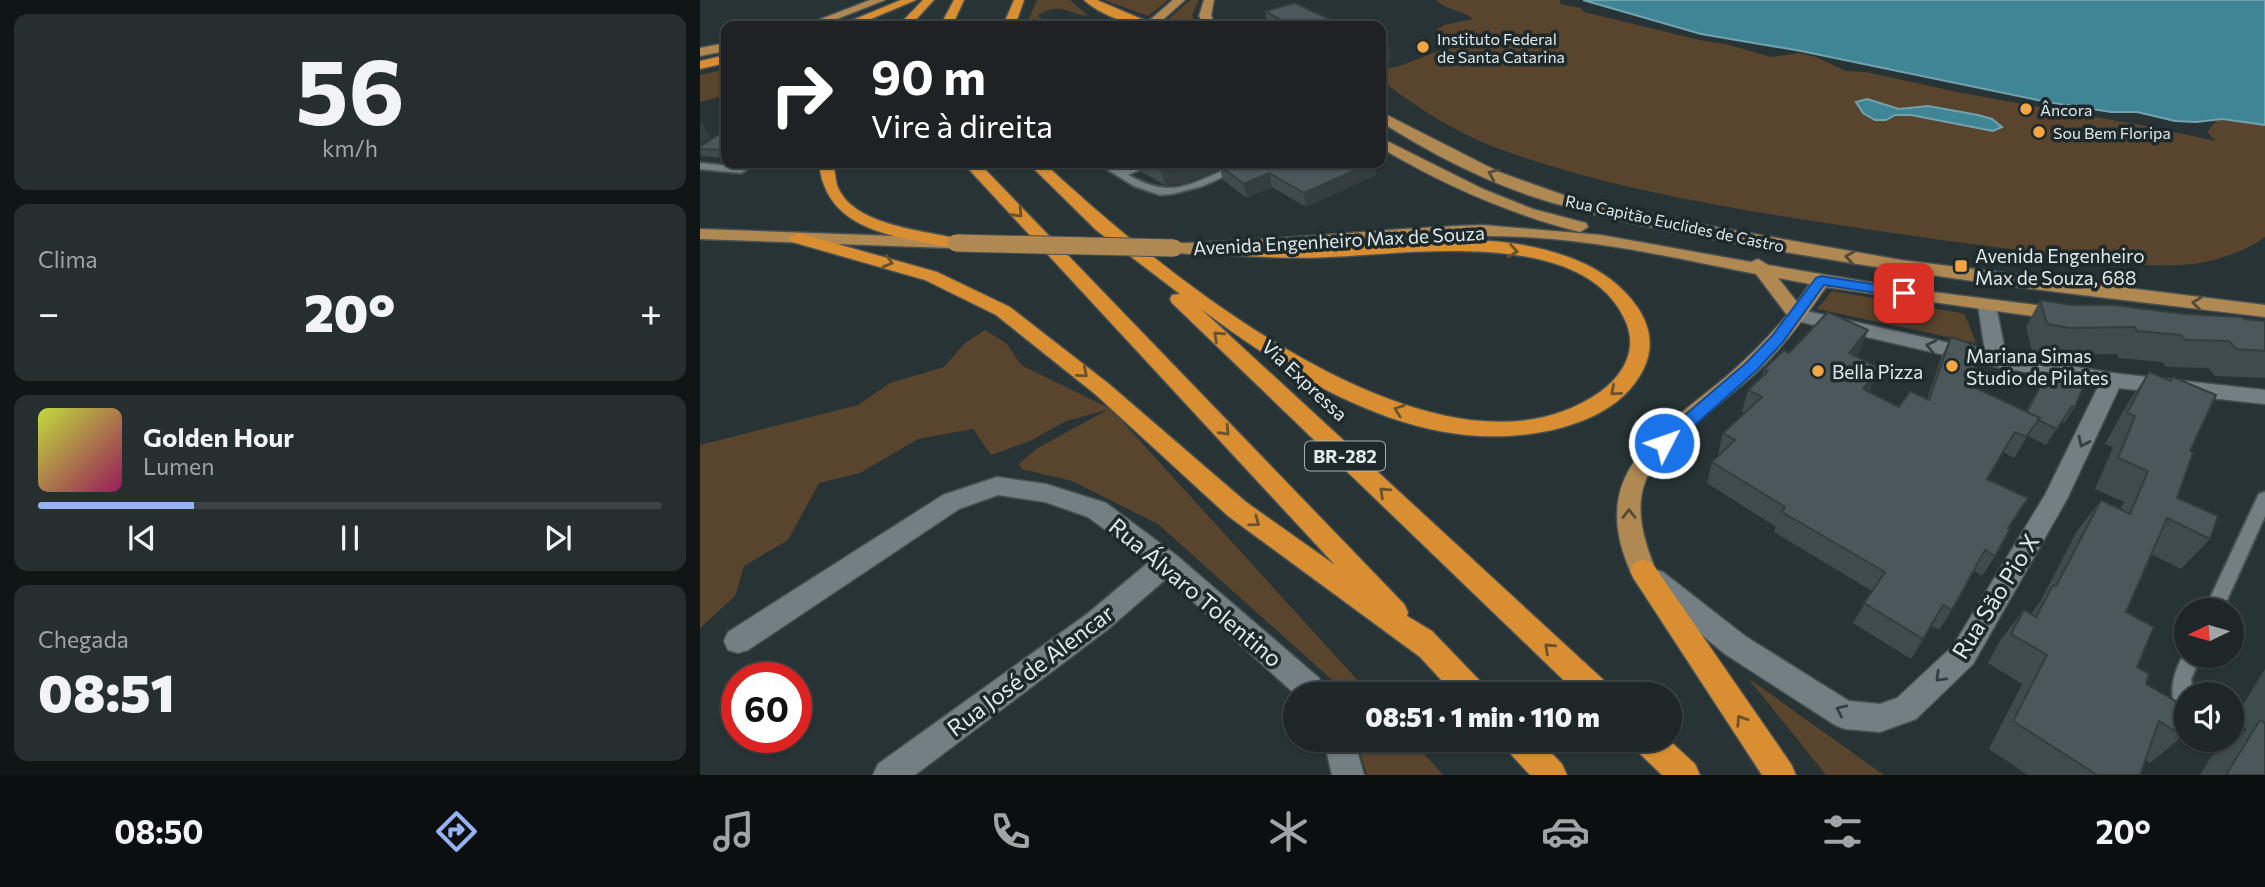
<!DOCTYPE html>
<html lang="pt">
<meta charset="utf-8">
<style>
:root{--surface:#1e2628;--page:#262e30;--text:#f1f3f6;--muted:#a1a5a8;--line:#3c4345;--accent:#95b2f1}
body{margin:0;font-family:Commissioner,sans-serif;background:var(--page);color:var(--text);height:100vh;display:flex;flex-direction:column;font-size:26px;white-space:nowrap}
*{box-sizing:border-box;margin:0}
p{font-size:23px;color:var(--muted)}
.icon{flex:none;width:38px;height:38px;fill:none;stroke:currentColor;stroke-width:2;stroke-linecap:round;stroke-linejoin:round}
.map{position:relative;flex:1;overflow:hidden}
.details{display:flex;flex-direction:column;gap:14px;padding:14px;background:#101516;width:700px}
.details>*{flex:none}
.guide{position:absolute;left:21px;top:21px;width:665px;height:147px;border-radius:14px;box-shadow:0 2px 5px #0004,0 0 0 2px var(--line);background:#202124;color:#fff;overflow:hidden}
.needle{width:46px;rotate:265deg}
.buttons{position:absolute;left:1474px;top:598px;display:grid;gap:14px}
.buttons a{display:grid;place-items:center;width:70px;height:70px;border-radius:50%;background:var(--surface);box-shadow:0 2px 5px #0004,0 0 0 2px var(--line);font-size:35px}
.speed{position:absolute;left:21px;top:662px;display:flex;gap:14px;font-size:35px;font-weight:700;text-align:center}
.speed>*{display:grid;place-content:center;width:91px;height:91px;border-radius:50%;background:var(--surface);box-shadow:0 2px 5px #0004,0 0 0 2px var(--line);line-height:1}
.speed .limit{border:10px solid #d22;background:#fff;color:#111}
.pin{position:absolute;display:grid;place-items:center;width:60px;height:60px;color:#fff;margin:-30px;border-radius:14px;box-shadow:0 4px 10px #0006}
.me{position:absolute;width:77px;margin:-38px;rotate:49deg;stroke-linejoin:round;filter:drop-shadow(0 0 5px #0008)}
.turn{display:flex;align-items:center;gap:24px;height:147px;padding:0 35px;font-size:32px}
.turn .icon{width:91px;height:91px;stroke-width:2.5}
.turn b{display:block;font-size:49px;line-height:60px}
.big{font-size:52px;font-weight:800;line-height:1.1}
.details .card{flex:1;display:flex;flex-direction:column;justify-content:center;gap:10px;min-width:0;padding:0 24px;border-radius:14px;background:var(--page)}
.details .dial{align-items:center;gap:0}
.dial b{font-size:91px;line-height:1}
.song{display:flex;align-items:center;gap:21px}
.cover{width:84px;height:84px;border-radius:10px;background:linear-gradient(135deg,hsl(70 70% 55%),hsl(330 70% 35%))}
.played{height:7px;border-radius:4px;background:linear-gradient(90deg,var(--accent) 25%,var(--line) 25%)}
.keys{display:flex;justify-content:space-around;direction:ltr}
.heat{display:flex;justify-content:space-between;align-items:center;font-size:38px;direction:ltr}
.trip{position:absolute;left:583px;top:682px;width:399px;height:70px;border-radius:35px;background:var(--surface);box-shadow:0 2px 5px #0004,0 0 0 2px var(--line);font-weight:800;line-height:70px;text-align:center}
.tabs{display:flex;height:112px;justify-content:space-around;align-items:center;background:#0c0f10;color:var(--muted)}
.tabs .icon{width:49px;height:49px}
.tabs .on{color:var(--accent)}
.tabs b{font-size:32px;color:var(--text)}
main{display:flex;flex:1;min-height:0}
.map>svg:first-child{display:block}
</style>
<main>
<section class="details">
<div class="card dial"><b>56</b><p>km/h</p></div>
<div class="card"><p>Clima</p>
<div class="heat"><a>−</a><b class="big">20°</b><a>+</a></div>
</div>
<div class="card">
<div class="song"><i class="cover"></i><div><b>Golden Hour</b><p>Lumen</p></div></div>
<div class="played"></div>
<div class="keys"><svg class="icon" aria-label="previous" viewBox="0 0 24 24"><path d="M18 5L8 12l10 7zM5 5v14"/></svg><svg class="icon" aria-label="pause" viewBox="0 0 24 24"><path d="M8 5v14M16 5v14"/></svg><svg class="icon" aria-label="next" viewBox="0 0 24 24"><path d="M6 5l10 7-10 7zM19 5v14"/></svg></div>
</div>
<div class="card"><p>Chegada</p><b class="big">08:51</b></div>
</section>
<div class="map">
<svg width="1565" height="775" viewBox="0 0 1565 775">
<rect width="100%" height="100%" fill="#283336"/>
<path fill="#59442e" d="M337,0H370L388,16C366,14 360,1 337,16L357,26H326Z
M404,0H468L448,16Z
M490,0H499L492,15L496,26L464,23Z
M736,0H860V4L881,8L884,12L1004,41L1026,44L1071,57L1099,53L1116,57L1146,71L1166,72L1262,93L1446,126L1516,141L1507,132L1517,120L1565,125V237C1544,253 1508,264 1481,265C1422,268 1360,255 1302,248C1230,239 1159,228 1087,217C989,201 888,182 794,147C753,131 716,107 681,80V69L697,67L759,43L736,30L744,25L773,19C761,9 747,11 736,0Z
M26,69V95L0,102V75Z
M1132,291L1261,313L1265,315L1276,343L1117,309Z
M285,330L306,343L321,365L411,409L671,695H643L641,688L458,524L372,481L322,469L319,464L336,449L407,410L366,421L330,441L291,455L273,429L218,439L160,473L119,483L88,540L44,566L35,596L0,628V445L158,405L190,383L244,367L265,343Z
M1048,678L1184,775H1126Z
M656,740H712L743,775H667Z"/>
<path fill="#408595" stroke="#71a3af" stroke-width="2" d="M883,0H1565V125L1522,119L1496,122L1475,121L1437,112H1411L1347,102L1101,51L1001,34Z
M1167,99L1199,109L1228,106L1278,115L1292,119L1302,127L1293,131L1211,115H1195L1186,120H1175L1163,113L1156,102Z"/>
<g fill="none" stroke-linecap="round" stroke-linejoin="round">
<defs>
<path id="lane" d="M0,163L41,167L46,170L41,173L0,169Z
M397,163H409L421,170L441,163H454L428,175C468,197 483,188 522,171C533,166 541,162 553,163L503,186L472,194L460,195L434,186Z
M1565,492V516L1522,611H1504L1557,498L1559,494Z
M1486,650V656H1501L1491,679L1493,695H1486V720L1479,718C1467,690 1473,674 1486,650Z
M1531,738L1565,761V775H1550L1509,747L1506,740H1531Z"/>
<path id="street" d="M1287,300L1296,306L1306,355L1412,373L1565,390V404L1419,388L1367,499L1273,664L1216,719L1180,732L1145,729L1135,725L1025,654L945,588L941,580L945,572L954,569L963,572L1045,636L1149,701L1180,704L1197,698L1253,646L1345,495L1399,385L1297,367L1097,321L1087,315L1097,309L1285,351L1278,306Z
M297,477L346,484L406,503L476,555L619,678L627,695H596L467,578L407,630L215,775H173L178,764L387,614L449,562L388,517L345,502L298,495L259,509L48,650L38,653L28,650L24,641L28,632L243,495Z
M624,740H654L664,775H632Z"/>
<path id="primary" d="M170,0H185L119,26H103Z
M473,0H485L456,26H443Z
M504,0H514L511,16L517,26H505L499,16Z
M26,43V51L0,56V48Z
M681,112L799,172L869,197L925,211L1201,260L1565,305V317C1409,298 1252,281 1097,254C1007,238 915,224 828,195C776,177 727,151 681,122Z
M681,138L783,189L833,209L886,223L888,227L880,232C809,214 744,185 681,148Z
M783,225L901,235L1051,262L1058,259L1068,265L1209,289L1360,308L1370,314L1360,320L1126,287C1106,316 1085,345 1059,370C1029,399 959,444 945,482C934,512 945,543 956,571L952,579L943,582L934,579C883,475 957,434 1027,376C1049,357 1069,337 1087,315L1056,274C980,259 903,241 825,237C746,233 669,242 591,249C570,250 477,261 465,248L474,243C577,242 680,228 783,225ZM1078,278L1110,284L1097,302Z
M0,229L250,238L259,243L250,248L0,239Z"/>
<path id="highway" d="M201,0H216L154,26H138Z
M223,0H234L210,26H198Z
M254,0H264L252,26H240Z
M314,0H324L315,26H303Z
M384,0H397L458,26C434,27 401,16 384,0Z
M26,55V63L0,69V61Z
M119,163H133C135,170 135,178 137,185C152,226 223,230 259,239L262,243L253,248C197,236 126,233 119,163Z
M263,163H279L704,604L708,612L707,616L732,631L784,685L788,695H755L720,657L528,516L395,394L296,315L225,280L92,242L89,238L98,233L237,272L310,307L409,384L546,502L635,565Z
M328,163H344C457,268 739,505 900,392C925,374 939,347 924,318C881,227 709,254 629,257C594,259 560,257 525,255L519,254L516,250L519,246C537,242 559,246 577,247C607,248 637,247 667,244C736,239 810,233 876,260C901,270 923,286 938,308C950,326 954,347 944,368C916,428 825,441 766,435C669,425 577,366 501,309L909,685L913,695H879L472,303L470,299L472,295L480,294L396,230Z
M943,560L952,563L1091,764L1096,775H1062L934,579L930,571L934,563Z
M803,740H839L862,764L867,775H830L807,750Z
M932,740H969L995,764L1000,775H962L936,750Z"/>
</defs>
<use href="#lane" stroke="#475153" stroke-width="4"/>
<use href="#street" stroke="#475153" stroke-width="3"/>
<use href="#primary" stroke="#475153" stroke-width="3"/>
<use href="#highway" stroke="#475153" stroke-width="3"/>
<use href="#lane" fill="#737f83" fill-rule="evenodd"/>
<use href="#street" fill="#737f83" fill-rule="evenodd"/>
<use href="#primary" fill="#b08952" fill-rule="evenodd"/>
<use href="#highway" fill="#d98f31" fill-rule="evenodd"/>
<defs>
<path id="primary-bridge" d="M256,243L474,248"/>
</defs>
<use href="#primary-bridge" stroke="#475153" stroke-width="19" stroke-linecap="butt"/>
<use href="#primary-bridge" stroke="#b08952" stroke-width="17"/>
</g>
<path fill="#404b4d" d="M565,11L644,26H571L567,24Z
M26,132V158L2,156L0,153V147Z
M439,163H675L676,175L606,207L572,187L547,198L523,180L520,169L485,183L465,185L442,172Z
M1340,300L1371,305L1565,321V378L1515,376L1508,368L1466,367L1462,362L1419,358L1417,354L1354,355L1332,351L1326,327Z
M1251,337L1269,385L1326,411L1347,373L1375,407L1364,423L1361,422L1346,445L1328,436L1314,458L1303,452L1287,479L1308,528L1295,556L1282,576L1274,571L1252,610L1239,630L1231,626L1211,659L1153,623L1172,591L1074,532L1076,527L1007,483L1012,462L1020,455L1018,454L1023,433L1045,413L1042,411L1048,390L1062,377L1064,369L1160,351L1156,356L1171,389L1169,392L1199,407L1227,399L1241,358Z
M1449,372L1471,381L1473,377L1490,451L1477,498L1510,539L1481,569L1451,554L1426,612L1437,667L1446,684L1483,736L1450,763L1445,760L1440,775H1328L1289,749L1322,684L1288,663L1301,639L1324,610L1331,614L1340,602L1377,531L1401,500L1420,510L1424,502L1395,489L1413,447L1405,444L1428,403Z
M1565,669V775H1500L1511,757L1547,730L1534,720Z"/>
<path fill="#343d3f" d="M690,48L691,61L681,65V51Z
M2,123L11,138L0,144V124Z
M498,163H535L520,166V169L485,183L465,185L461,171Z
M672,163H675L676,175L606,207L604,193Z
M569,173L572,187L547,198L544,184Z
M1168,330L1160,351L1141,374L1149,353Z
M1180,368L1171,389L1154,409L1163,389Z
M1340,418L1314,458L1326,437Z"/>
<path fill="#4b575a" stroke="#343d3f" stroke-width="2" d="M595,3L644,26H592L565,11Z
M681,44L690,48L681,51Z
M24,131L26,132V148L23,150L0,149V147Z
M446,163H498L481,169L461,171Z
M527,163H672L604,193L569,173L544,184L520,166Z
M1340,300L1371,305H1414L1484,314L1542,317L1544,319L1565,321V351L1536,349L1529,341L1485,340L1481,335L1437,331L1435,327L1370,328L1347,324Z
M1128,312L1168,330L1149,353L1180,368L1163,389L1199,407L1210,391L1229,400L1251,337L1281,347L1269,385L1340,418L1326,437L1315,432L1287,479L1328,498L1308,528L1310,529L1295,556L1285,550L1252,610L1243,605L1223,639L1164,603L1185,572L1082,512L1085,507L1012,462L1035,440L1023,433L1062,397L1048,390L1068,371L1064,369L1084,350L1089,353Z
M1449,372L1471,381L1473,377L1516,395L1490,451L1493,453L1477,498L1518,516L1510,539L1467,518L1426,612L1454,627L1437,667L1449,674L1446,684L1486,707V729L1483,736L1459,721L1440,775H1397L1313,721L1347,655L1311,634L1324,610L1336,617L1353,585L1356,586L1401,500L1430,514L1448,471L1418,458L1435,416L1427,413Z
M1347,373L1383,387L1375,407L1372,406L1357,429L1338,420L1340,418L1327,412Z
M1560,720L1565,723V775H1526Z"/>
<defs><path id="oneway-chevron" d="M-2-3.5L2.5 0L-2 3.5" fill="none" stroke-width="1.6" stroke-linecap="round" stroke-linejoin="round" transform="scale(1.75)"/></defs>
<g stroke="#514b39">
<use href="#oneway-chevron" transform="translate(793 174) rotate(-157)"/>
<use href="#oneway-chevron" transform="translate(1150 257) rotate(-171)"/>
<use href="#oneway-chevron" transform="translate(1497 303) rotate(-173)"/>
<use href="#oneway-chevron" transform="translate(929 514) rotate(-90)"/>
</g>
<g stroke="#69522e">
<use href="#oneway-chevron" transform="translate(318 213) rotate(47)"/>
<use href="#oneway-chevron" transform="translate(813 251) rotate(9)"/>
<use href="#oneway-chevron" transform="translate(188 262) rotate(16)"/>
<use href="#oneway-chevron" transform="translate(518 336) rotate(-137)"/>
<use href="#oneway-chevron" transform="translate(383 373) rotate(40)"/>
<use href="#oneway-chevron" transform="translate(915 391) rotate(139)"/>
<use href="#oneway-chevron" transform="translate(699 410) rotate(-160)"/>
<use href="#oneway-chevron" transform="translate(525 431) rotate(47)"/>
<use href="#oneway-chevron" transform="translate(684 492) rotate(-137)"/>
<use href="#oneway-chevron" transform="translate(555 522) rotate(36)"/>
<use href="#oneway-chevron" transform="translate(849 648) rotate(-137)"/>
<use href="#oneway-chevron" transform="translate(1041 720) rotate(-123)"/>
</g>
<g stroke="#333e42">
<use href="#oneway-chevron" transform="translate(1231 346) rotate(-168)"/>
<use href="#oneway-chevron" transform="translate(1383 442) rotate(116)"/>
<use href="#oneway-chevron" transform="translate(1240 677) rotate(136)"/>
<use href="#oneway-chevron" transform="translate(1141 710) rotate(-155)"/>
</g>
<path fill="#1a73e8" stroke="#114b97" stroke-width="2" d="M1121,276L1204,289L1211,293L1204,297L1124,285L1083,342L1057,370L970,447H958L955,443L958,438L1046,363L1072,336L1116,278Z"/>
<g fill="#f3a443" stroke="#1e292c" stroke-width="2.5">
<circle cx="723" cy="47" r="7"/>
<circle cx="1326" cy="109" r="7"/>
<circle cx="1339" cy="132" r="7"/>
<rect x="1254" y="259" width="14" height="14" rx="3.5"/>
<circle cx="1252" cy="366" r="7"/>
<circle cx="1118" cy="371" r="7"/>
</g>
<g text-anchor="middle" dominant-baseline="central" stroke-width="7" stroke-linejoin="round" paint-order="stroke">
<g font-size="16" fill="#e2e9eb" stroke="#1e292c" text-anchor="start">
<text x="737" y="38">Instituto Federal<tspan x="737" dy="18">de Santa Catarina</tspan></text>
<text x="1340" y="109">Âncora</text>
<text x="1353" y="132">Sou Bem Floripa</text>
</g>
<g font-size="16" fill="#e2e9eb" stroke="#1e292c">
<text transform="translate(975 223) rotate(12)">Rua Capitão Euclides de Castro</text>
</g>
<rect fill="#1e292c" stroke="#a7afb2" stroke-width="2" x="605" y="441.5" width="80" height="29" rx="5"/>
<g font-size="18" font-weight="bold" fill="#e2e9eb">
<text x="645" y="456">BR-282</text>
</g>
<g font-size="19" fill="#e2e9eb" stroke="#1e292c">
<text transform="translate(639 240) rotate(-3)">Avenida Engenheiro Max de Souza</text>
<text transform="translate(605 380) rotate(43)">Via Expressa</text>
</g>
<g font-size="19" fill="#e2e9eb" stroke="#1e292c" text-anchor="start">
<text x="1275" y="255">Avenida Engenheiro<tspan x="1275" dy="22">Max de Souza, 688</tspan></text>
<text x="1266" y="355">Mariana Simas<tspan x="1266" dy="22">Studio de Pilates</tspan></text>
<text x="1132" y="371">Bella Pizza</text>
</g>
<g font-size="23" fill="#e2e9eb" stroke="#1e292c">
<text transform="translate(496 592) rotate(40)">Rua Álvaro Tolentino</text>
<text transform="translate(1295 596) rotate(-58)">Rua São Pio X</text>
<text transform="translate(330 670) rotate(-37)">Rua José de Alencar</text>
</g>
</g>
</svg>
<div class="buttons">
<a><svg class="needle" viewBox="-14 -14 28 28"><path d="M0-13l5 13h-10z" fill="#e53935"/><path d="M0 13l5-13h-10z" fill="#a1a5a8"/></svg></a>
<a><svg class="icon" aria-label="sound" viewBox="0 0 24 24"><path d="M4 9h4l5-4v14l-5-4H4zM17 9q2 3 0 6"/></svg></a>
</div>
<div class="speed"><div class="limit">60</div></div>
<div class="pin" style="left:1204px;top:293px;background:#d93025"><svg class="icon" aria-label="arrive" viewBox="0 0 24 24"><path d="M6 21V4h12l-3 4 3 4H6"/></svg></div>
<svg class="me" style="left:964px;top:443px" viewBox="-20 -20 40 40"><circle r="17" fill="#1a73e8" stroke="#fff" stroke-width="3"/><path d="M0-11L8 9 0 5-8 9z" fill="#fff"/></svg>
<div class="trip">08:51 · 1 min · 110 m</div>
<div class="guide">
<div class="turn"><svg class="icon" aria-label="right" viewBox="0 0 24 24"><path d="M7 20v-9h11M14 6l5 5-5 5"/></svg><div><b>90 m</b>Vire à direita</div></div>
</div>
</div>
</main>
<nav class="tabs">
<b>08:50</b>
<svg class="icon on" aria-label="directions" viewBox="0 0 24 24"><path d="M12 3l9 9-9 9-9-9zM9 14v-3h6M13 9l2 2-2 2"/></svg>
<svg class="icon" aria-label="music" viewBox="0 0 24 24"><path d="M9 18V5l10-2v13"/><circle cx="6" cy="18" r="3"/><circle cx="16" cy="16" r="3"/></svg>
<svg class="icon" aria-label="phone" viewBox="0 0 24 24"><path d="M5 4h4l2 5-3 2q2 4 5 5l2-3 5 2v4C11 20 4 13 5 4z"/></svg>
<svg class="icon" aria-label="climate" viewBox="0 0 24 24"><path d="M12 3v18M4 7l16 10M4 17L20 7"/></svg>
<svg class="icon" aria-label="car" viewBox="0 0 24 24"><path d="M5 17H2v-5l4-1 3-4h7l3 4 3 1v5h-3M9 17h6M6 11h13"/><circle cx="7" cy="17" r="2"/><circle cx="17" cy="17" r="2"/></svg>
<svg class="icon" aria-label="filters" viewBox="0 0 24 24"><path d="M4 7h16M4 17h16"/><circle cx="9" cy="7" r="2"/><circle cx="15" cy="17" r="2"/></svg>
<b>20°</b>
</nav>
